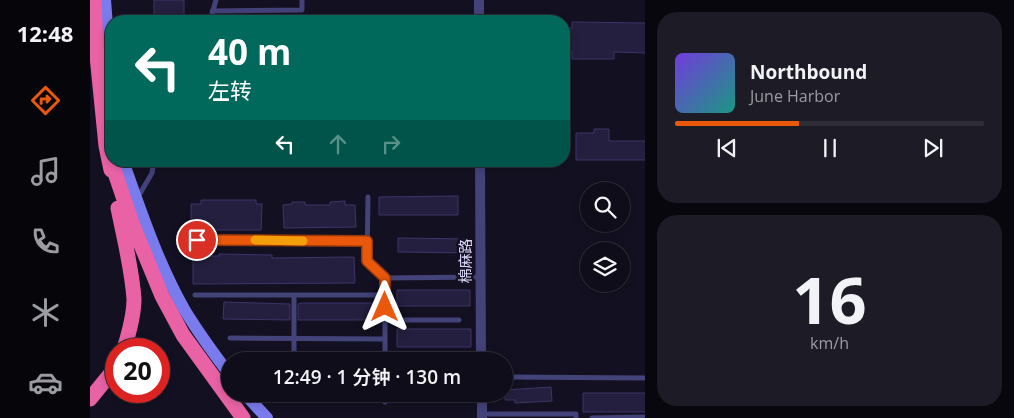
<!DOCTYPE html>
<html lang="zh">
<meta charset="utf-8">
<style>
:root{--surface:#0e0d19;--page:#1c1b26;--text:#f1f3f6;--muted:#9b9ca2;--line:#2e2d38;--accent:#ea580c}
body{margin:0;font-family:"Open Sans","Noto Sans SC",sans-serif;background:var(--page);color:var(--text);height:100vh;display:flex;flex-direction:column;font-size:19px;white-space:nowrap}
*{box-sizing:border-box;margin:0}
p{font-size:16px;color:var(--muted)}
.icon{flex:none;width:28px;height:28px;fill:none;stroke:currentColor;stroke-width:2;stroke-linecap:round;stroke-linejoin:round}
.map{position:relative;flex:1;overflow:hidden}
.side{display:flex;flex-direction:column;gap:12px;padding:12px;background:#08070e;width:369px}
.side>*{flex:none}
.guide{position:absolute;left:15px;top:15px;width:465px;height:152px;border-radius:20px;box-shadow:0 2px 8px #0003,0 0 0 1px var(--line);background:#00695c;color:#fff;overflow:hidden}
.controls{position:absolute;left:490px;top:182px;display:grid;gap:10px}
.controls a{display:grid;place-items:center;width:50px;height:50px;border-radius:50%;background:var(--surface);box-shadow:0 2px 8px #0003,0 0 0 1px var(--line);font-size:25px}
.speed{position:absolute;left:15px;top:338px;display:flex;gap:10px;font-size:25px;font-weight:700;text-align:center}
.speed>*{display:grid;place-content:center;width:65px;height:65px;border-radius:50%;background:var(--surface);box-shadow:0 2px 8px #0003,0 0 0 1px var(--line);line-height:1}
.speed .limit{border:8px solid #d22;background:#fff;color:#111}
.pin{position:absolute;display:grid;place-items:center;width:42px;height:42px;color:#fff;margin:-21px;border:2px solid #fff;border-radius:50%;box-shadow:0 1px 5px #0007}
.me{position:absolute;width:55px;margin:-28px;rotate:0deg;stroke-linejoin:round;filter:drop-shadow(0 0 4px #0008)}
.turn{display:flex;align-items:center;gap:18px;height:105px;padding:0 20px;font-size:22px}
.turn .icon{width:65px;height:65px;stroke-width:2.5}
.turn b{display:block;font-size:35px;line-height:42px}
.lanes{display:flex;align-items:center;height:48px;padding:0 20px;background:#0003;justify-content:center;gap:25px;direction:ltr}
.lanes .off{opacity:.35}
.side .tile{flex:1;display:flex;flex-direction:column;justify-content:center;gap:8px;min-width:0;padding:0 18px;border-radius:20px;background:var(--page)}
.side .dial{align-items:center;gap:0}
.dial b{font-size:65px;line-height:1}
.song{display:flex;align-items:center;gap:15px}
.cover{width:60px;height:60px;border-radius:8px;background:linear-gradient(135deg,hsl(260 70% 55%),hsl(170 70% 35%))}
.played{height:5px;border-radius:2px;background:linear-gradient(90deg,var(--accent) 40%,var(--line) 40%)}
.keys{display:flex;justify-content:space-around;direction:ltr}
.trip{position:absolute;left:131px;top:352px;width:292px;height:50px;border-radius:25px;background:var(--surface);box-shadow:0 2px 8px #0003,0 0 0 1px var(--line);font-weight:600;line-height:50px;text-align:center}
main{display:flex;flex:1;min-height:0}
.tabs{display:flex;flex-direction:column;width:90px;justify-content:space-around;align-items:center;background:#06050a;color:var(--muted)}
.tabs .icon{width:35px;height:35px}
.tabs .current{color:var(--accent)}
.tabs b{font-size:22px;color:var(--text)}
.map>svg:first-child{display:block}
</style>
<main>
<nav class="tabs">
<b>12:48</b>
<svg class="icon current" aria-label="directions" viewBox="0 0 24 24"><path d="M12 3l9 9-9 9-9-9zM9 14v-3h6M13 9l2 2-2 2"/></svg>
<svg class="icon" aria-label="music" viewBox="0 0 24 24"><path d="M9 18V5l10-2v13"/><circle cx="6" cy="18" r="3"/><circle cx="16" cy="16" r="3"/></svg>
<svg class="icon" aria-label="phone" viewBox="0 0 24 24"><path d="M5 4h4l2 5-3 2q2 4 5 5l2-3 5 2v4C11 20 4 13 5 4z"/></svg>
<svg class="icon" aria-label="climate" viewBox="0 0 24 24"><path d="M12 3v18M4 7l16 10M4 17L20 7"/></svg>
<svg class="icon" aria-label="car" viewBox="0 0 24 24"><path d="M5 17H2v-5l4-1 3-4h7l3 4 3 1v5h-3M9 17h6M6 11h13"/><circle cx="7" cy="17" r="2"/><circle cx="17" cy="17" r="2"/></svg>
</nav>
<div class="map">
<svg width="556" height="418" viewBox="0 0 556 418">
<rect width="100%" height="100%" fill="#131121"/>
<path fill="#251f3f" stroke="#3d3568" d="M64,0H94V21H64Z
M482,22L556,23V53L524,52V59H482V52H474V28H482Z
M504,129H519V141H556V160H486V133H504Z
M368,196V215H289V197Z
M111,200H166V204H172L171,230H101V204H111Z
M255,201V205H265L266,227L194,228L193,205L202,204V202H215V205H240V202Z
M308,238L377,239V253L308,252Z
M129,254L182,255V258L264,257L265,283L103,284V260H108V256H129Z
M307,290H380V306H307Z
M134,302L200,304V320L133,319Z
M212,303H285V320H208V304Z
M307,329H381V347H307Z
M461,387L462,401L425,403V400H415V390Z
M493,393H556V412H493Z"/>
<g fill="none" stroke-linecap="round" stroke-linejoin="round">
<path stroke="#434279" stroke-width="5" d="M122,11L212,10V0
M120,21L126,0
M48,197L62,173L64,161
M278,197L277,261L295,278V361
M107,240L277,241
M295,278L391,277
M105,295H295
M204,295V361
M295,320H369
M140,338L295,339
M295,360H370
M415,377L556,378
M295,394V402
M392,414H486V418
M502,418L556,417"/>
<path stroke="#434279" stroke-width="10" d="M389,0V21
M390,161L391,361
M392,394V418"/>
<path stroke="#7a7bec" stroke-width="12" d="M15,0L21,78
M33,161C51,212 68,263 94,309C108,332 124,354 140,375
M155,394L177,418"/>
<path stroke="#e962a6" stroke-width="15" d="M4,0L6,46L16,146L19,154
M16,146L21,170
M21,161L42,223L72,296L93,335L153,418
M28,208C34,238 42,269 44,299C44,316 39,333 34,349
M0,399L26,367"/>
</g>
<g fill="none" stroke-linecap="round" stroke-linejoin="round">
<defs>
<path id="route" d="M107,240L277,241V261L295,278V307"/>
</defs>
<use href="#route" stroke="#983908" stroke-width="12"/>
<use href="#route" stroke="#ea580c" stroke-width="9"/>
<path stroke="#f59e0b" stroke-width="9" d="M165,240L213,241"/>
</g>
<g text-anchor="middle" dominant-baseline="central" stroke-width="5" stroke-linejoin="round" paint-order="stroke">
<g font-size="15" fill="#d9d6f9" stroke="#131121">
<text transform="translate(375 261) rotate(-90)">棉麻路</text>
</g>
</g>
</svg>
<div class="controls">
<a><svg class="icon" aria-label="search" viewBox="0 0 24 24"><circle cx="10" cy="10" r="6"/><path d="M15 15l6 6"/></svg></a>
<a><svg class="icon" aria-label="layers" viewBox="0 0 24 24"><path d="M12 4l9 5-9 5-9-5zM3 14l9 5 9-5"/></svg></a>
</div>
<div class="speed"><div class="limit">20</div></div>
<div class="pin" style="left:107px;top:240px;background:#d93025"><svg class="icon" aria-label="arrive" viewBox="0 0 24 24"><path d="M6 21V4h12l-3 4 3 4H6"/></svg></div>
<svg class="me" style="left:295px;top:307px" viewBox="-20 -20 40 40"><path d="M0-17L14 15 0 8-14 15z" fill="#ea580c" stroke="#fff" stroke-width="4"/></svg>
<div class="trip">12:49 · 1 分钟 · 130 m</div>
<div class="guide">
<div class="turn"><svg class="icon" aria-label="left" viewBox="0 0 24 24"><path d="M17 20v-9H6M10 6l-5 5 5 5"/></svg><div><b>40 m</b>左转</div></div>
<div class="lanes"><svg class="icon" aria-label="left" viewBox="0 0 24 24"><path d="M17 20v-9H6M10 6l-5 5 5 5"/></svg><svg class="icon off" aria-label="ahead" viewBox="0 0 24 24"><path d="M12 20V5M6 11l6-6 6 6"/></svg><svg class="icon off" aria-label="right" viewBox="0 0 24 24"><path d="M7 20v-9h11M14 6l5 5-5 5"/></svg></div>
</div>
</div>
<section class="side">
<div class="tile">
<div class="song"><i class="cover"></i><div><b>Northbound</b><p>June Harbor</p></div></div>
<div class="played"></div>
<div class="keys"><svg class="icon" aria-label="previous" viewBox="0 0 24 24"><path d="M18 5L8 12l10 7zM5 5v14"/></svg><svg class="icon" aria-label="pause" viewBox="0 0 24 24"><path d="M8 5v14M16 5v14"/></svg><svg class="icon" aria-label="next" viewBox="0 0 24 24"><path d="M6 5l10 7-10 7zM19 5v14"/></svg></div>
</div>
<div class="tile dial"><b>16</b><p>km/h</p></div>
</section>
</main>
